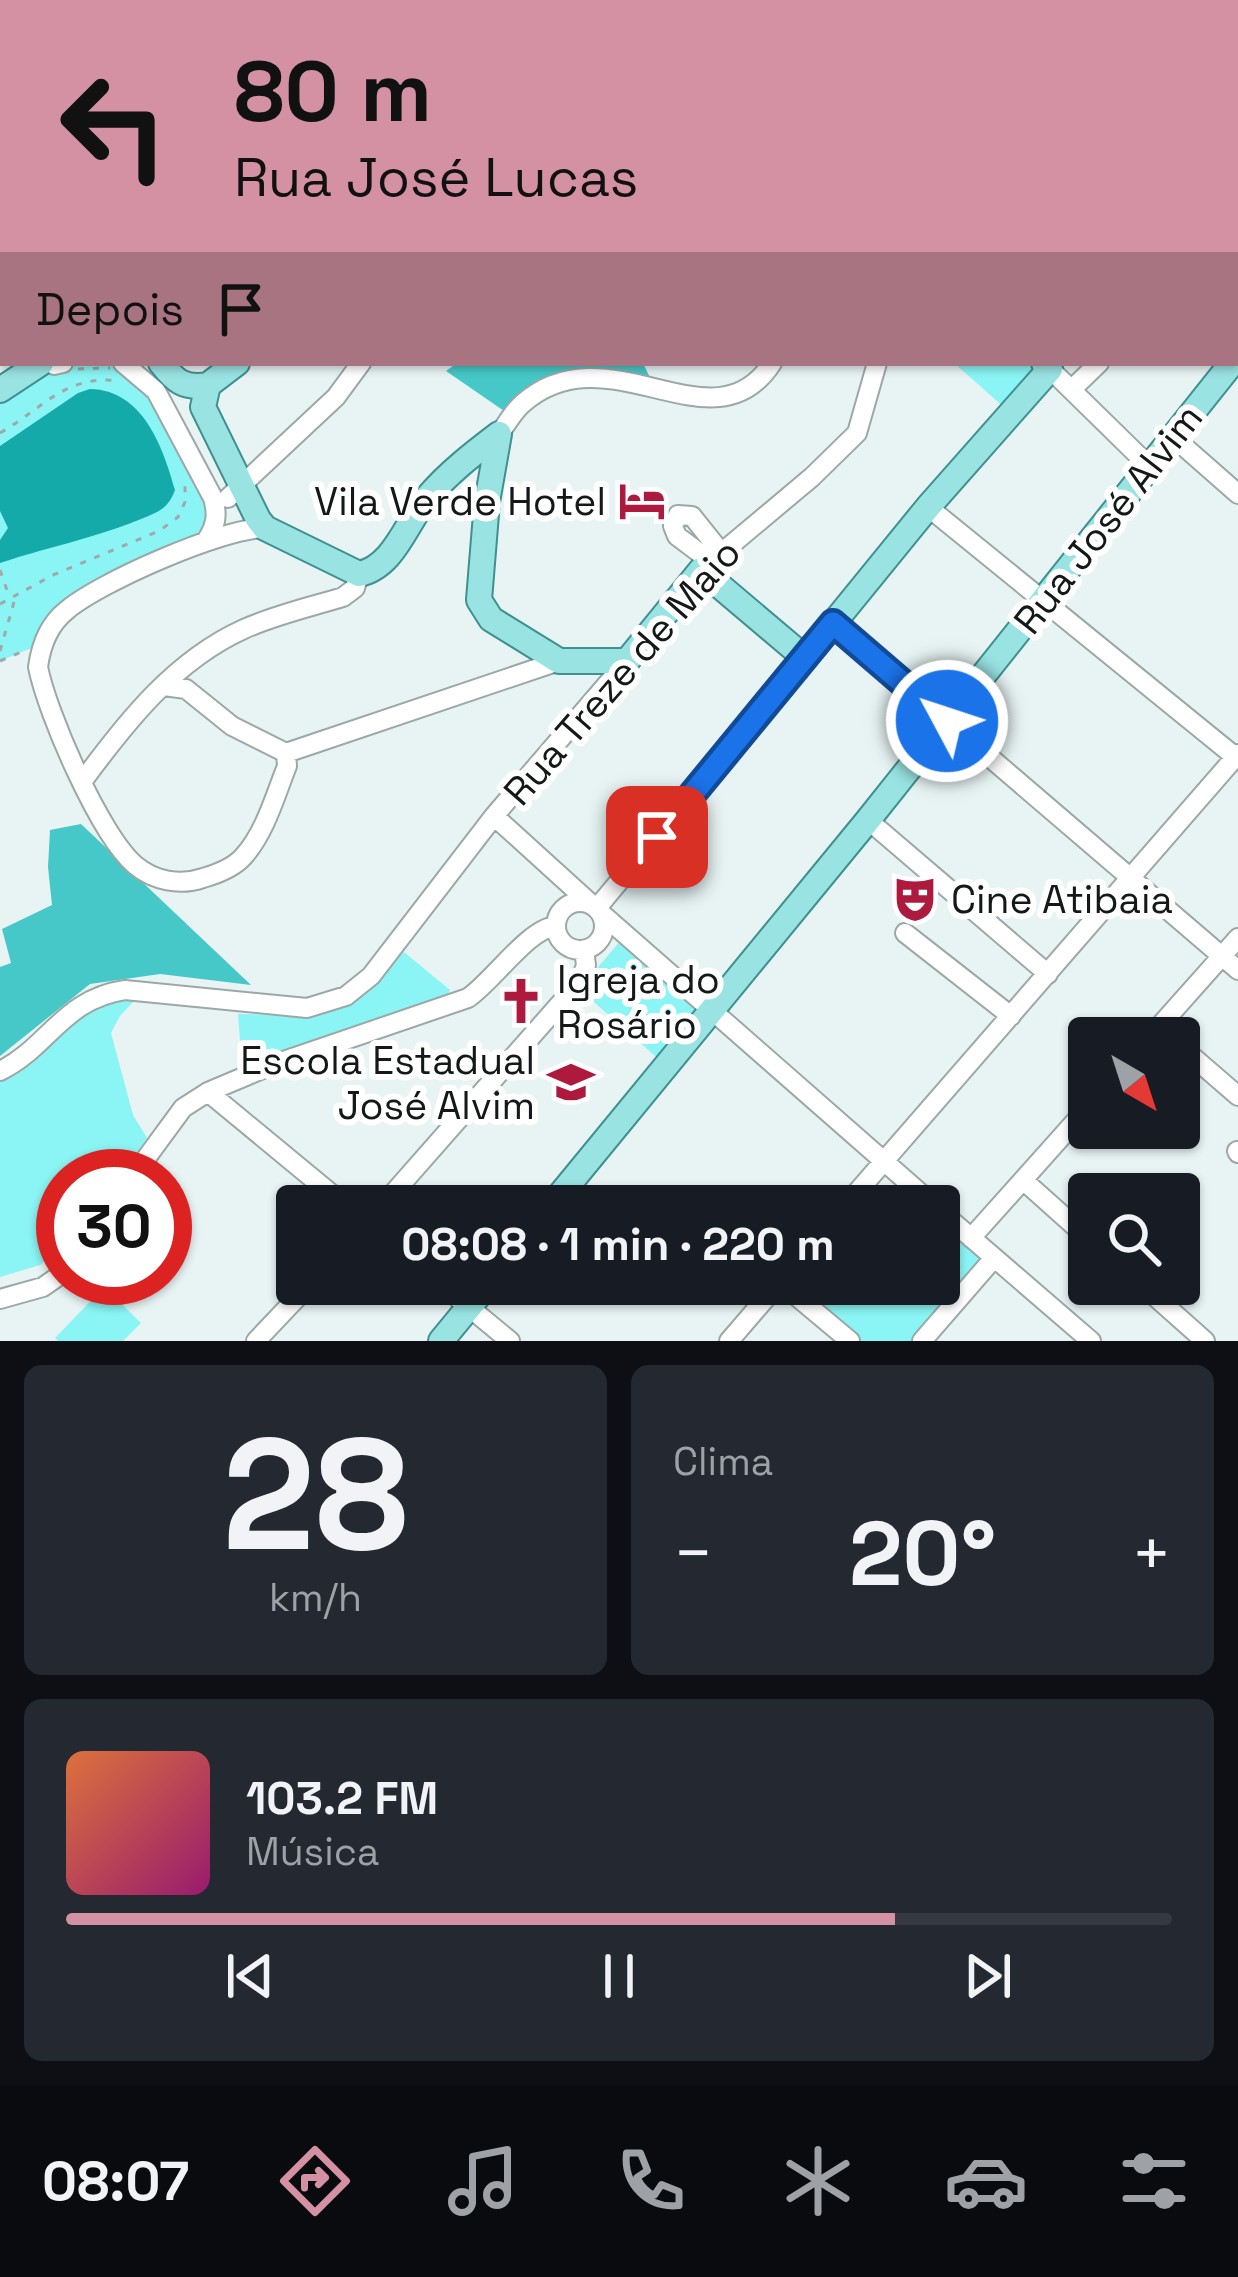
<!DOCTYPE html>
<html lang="pt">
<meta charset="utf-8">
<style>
:root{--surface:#171b24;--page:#242831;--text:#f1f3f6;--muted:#9ea1a6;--line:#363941;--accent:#d391a3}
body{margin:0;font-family:"Space Grotesk",sans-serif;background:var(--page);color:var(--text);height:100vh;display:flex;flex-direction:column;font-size:45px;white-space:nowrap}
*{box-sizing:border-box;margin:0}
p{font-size:39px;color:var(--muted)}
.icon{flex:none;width:66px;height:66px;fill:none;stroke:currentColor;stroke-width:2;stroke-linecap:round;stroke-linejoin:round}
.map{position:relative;height:1341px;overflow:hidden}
.sheet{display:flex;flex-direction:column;gap:24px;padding:24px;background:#0d0f14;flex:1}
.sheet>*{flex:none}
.banner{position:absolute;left:0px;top:0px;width:1239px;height:366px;box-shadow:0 3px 9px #0004;background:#d391a3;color:#111;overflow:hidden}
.needle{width:78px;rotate:141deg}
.fabs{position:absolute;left:1068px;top:1017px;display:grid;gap:24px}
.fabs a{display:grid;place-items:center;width:132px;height:132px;border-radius:12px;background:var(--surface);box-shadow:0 3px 9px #0004;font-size:60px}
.speed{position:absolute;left:36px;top:1149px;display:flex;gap:24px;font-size:60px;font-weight:700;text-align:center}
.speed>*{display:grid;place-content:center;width:156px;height:156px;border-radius:50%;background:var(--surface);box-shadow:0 3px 9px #0004;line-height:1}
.speed .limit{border:18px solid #d22;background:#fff;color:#111}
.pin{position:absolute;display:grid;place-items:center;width:102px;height:102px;color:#fff;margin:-51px;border-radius:24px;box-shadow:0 6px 18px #0006}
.me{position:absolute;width:132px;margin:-66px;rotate:310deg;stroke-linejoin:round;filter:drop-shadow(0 0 9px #0008)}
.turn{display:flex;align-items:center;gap:42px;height:252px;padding:0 36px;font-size:54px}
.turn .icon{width:156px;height:156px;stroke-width:2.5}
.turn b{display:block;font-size:84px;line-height:102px}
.then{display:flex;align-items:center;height:114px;padding:0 36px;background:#0003;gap:24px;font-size:45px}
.big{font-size:90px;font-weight:700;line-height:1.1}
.sheet .tile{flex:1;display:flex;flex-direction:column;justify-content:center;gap:18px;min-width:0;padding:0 42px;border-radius:18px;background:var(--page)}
.sheet .dial{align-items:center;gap:0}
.dial b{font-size:156px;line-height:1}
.song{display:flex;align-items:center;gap:36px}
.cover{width:144px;height:144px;border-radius:18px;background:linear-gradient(135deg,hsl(20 70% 55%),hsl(320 70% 35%))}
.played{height:12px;border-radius:6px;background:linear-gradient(90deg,var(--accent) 75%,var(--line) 75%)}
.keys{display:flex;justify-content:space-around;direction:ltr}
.heat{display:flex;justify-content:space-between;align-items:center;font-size:66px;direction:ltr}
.sheet .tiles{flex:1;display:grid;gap:24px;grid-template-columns:1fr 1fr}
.tile:last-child{grid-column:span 2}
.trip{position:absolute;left:276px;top:1185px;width:684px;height:120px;border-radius:12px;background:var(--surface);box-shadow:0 3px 9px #0004;font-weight:700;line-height:120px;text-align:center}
.tabs{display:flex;height:192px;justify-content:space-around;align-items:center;background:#090b0e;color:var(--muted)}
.tabs .icon{width:84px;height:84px}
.tabs .active{color:var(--accent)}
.tabs b{font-size:54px;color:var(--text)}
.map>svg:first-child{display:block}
</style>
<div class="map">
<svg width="1238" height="1341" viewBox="0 0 1238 1341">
<rect width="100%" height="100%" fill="#e8f4f4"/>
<path fill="#8af5f4" d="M84,363C94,363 105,363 114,364C165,375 193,471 209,514L216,513L180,552L96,589L39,645L0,661V392L57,367Z
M954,363H1037L1041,366L1006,409Z
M623,938L705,1010L662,1062L579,989Z
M404,952L450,990L447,997L242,1067L238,1014L316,1015L349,1005Z
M135,1000L120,1016L111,1033L133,1115L147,1138L119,1176H63V1246L40,1265L0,1277V1078C42,1046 80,1004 135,1000Z
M939,1215L990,1258L918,1341H855L788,1284H939Z
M104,1287L141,1323L123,1341H58L55,1338Z"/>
<path fill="#46c8c8" d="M604,0H1115L1116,3H602Z
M457,363H643L653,384L592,370L507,413L446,371Z
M81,824L251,985L160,974L90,984L0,1056V967L11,963L2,929L52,905L48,867L50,830Z"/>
<path fill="#15aaaa" d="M90,389C143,390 163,447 175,490C171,500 167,507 157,512C109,535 51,546 0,563V540L8,528L0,511V446L78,393Z"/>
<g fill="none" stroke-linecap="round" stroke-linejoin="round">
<defs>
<path id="minor" d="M307,3L310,0
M0,74H3
M1236,120L1238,122
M0,138L3,136
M0,161L3,164
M123,363L156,391L213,498C218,515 216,526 206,541
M54,365L63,363
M1050,369L1149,466
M1072,389L1099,363
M499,434C506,425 513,412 522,404C608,327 713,454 772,363
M1172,436L1238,494
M228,498L336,397L361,363
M928,507L1238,759
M265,528C223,528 100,582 67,610C49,624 41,645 38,667C47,713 100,835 135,865C154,881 180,886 203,878C217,874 233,868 243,857C265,833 275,796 287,766L286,753
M709,560L677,536L673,526L678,515L692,516L720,551
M701,570L812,477L857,433L877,363
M833,623L1238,970
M164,686L186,689L232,726L286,753
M286,753L559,661
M82,782C126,722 175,660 244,629C275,615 310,607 343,597L355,588L359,574
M494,816L591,904
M868,820L1048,974
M556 926a24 24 0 1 1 48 0a24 24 0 1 1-48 0Z
M597,908L805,658
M602,914L935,1206
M905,933L1011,1016
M1149,1038L1238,938
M1179,1045L1238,1096
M0,1071C49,1047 63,999 125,990L307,1008L346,996L371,976L494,816L627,661
M208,1092L346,1206
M1237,1151L1238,1153
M133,1176L183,1108L208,1092L272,1065L468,998C493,981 529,928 556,926
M1023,1180L1089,1239
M382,1206L581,980L586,965L584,950
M845,1206L1238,754
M939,1210L1091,1341
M971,1238L1089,1106
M441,1284L510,1341
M782,1284L850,1341
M1141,1284L1205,1341
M0,1299L43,1287L63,1273
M256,1341L310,1284
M729,1341L778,1284
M922,1341L994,1258"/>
<path id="major" d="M513,3L515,0
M595,3L597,0
M1236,252L1238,253
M161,363C175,381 184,389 208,385
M208,385L203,407L258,519L265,528L359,574C394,567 406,523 427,498C448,473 474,453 499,434
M208,385L237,363
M0,390L41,363
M499,434L487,502L479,600L491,619L559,661H627L701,570L805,658L928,507L1050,369L1044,363
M551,1206L868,820L1232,363
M441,1341L488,1284"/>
</defs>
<use href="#minor" stroke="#9ca8a8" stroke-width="22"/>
<use href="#major" stroke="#409090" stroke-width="28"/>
<path stroke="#9fa9a9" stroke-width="3" stroke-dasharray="6 9" stroke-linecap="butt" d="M880,3L883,0
M78,369L110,368
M0,433C42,409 66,374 119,381
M0,570L9,596
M0,604L53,575L159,531L178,517L185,502V479
M0,651L16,595
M0,661L26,650"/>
<use href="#minor" stroke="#fff" stroke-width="18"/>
<use href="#major" stroke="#9ae3e3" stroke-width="24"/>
</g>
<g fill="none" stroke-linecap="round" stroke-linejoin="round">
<defs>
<path id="route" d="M657,837L833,623L947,721"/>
</defs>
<use href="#route" stroke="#114b97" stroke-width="30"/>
<use href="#route" stroke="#1a73e8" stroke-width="21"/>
</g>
<defs>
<symbol id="hotel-bare" viewBox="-9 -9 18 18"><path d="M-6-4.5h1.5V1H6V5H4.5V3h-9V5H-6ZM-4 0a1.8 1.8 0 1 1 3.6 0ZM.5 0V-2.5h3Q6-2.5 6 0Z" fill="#ae1a3e" stroke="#fff" stroke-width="2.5" paint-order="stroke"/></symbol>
<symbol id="theatre-bare" viewBox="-9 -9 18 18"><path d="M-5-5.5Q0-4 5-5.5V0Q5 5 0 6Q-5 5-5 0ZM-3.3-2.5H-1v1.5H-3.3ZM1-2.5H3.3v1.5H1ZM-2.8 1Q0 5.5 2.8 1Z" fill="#ae1a3e" stroke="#fff" stroke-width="2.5" paint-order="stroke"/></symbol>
<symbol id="church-bare" viewBox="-9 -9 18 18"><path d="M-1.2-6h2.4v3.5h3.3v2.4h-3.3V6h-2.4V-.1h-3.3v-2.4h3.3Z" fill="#ae1a3e" stroke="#fff" stroke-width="2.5" paint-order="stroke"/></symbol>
<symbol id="school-bare" viewBox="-9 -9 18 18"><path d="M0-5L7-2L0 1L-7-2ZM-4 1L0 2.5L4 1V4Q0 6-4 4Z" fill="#ae1a3e" stroke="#fff" stroke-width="2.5" paint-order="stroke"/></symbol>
</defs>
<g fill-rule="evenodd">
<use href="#hotel-bare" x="609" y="468" width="66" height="66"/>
<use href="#theatre-bare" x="882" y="866" width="66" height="66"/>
<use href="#church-bare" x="488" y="968" width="66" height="66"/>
<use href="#school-bare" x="538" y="1049" width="66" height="66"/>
</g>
<g text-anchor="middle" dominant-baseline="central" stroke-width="12" stroke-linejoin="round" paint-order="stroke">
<g font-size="39" fill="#141818" stroke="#fff" text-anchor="end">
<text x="606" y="501">Vila Verde Hotel</text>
<text x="951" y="899" text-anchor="start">Cine Atibaia</text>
<text x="557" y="979" text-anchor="start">Igreja do<tspan x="557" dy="45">Rosário</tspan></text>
<text x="535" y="1060">Escola Estadual<tspan x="535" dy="45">José Alvim</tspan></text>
</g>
<g font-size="39" fill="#141818" stroke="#fff">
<text transform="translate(1108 519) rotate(-52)">Rua José Alvim</text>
<text transform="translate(622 672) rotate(-49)">Rua Treze de Maio</text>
</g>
</g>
</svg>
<div class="fabs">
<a><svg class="needle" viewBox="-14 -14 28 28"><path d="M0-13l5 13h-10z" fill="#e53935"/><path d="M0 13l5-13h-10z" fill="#9ea1a6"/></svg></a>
<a><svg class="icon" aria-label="search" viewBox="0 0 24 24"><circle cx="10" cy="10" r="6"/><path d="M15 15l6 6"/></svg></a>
</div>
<div class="speed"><div class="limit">30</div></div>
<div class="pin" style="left:657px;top:837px;background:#d93025"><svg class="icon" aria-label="arrive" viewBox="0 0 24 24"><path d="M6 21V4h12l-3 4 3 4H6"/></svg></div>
<svg class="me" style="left:947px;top:721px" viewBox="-20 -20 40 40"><circle r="17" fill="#1a73e8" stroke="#fff" stroke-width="3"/><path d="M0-11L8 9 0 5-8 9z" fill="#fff"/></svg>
<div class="trip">08:08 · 1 min · 220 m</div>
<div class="banner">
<div class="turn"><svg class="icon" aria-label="left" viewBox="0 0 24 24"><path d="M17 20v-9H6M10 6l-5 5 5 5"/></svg><div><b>80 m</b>Rua José Lucas</div></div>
<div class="then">Depois<svg class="icon" aria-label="arrive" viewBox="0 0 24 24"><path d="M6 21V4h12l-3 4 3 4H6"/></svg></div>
</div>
</div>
<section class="sheet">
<div class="tiles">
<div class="tile dial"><b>28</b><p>km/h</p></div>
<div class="tile"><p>Clima</p>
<div class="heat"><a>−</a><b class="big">20°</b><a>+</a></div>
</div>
<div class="tile">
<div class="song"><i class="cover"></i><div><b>103.2 FM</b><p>Música</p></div></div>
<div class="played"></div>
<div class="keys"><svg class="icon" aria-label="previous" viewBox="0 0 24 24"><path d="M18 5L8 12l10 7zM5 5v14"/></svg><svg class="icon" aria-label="pause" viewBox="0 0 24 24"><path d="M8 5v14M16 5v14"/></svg><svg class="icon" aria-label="next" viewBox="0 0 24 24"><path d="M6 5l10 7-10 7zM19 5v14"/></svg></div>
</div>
</div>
</section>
<nav class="tabs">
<b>08:07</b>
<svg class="icon active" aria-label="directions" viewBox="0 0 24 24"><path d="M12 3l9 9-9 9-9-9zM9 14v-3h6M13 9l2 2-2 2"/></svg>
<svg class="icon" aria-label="music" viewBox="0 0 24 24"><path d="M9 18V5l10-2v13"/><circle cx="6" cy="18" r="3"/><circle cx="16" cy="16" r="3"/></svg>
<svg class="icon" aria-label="phone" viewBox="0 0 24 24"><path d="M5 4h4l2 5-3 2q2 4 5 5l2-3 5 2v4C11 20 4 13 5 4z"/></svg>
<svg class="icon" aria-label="climate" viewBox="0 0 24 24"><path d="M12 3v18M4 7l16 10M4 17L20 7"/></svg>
<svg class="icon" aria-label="car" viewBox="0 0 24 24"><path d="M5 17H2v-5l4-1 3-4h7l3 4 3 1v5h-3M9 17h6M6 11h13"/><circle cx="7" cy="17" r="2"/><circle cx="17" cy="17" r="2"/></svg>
<svg class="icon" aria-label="filters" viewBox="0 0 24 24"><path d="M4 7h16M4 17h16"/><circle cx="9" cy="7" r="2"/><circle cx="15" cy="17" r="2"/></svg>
</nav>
